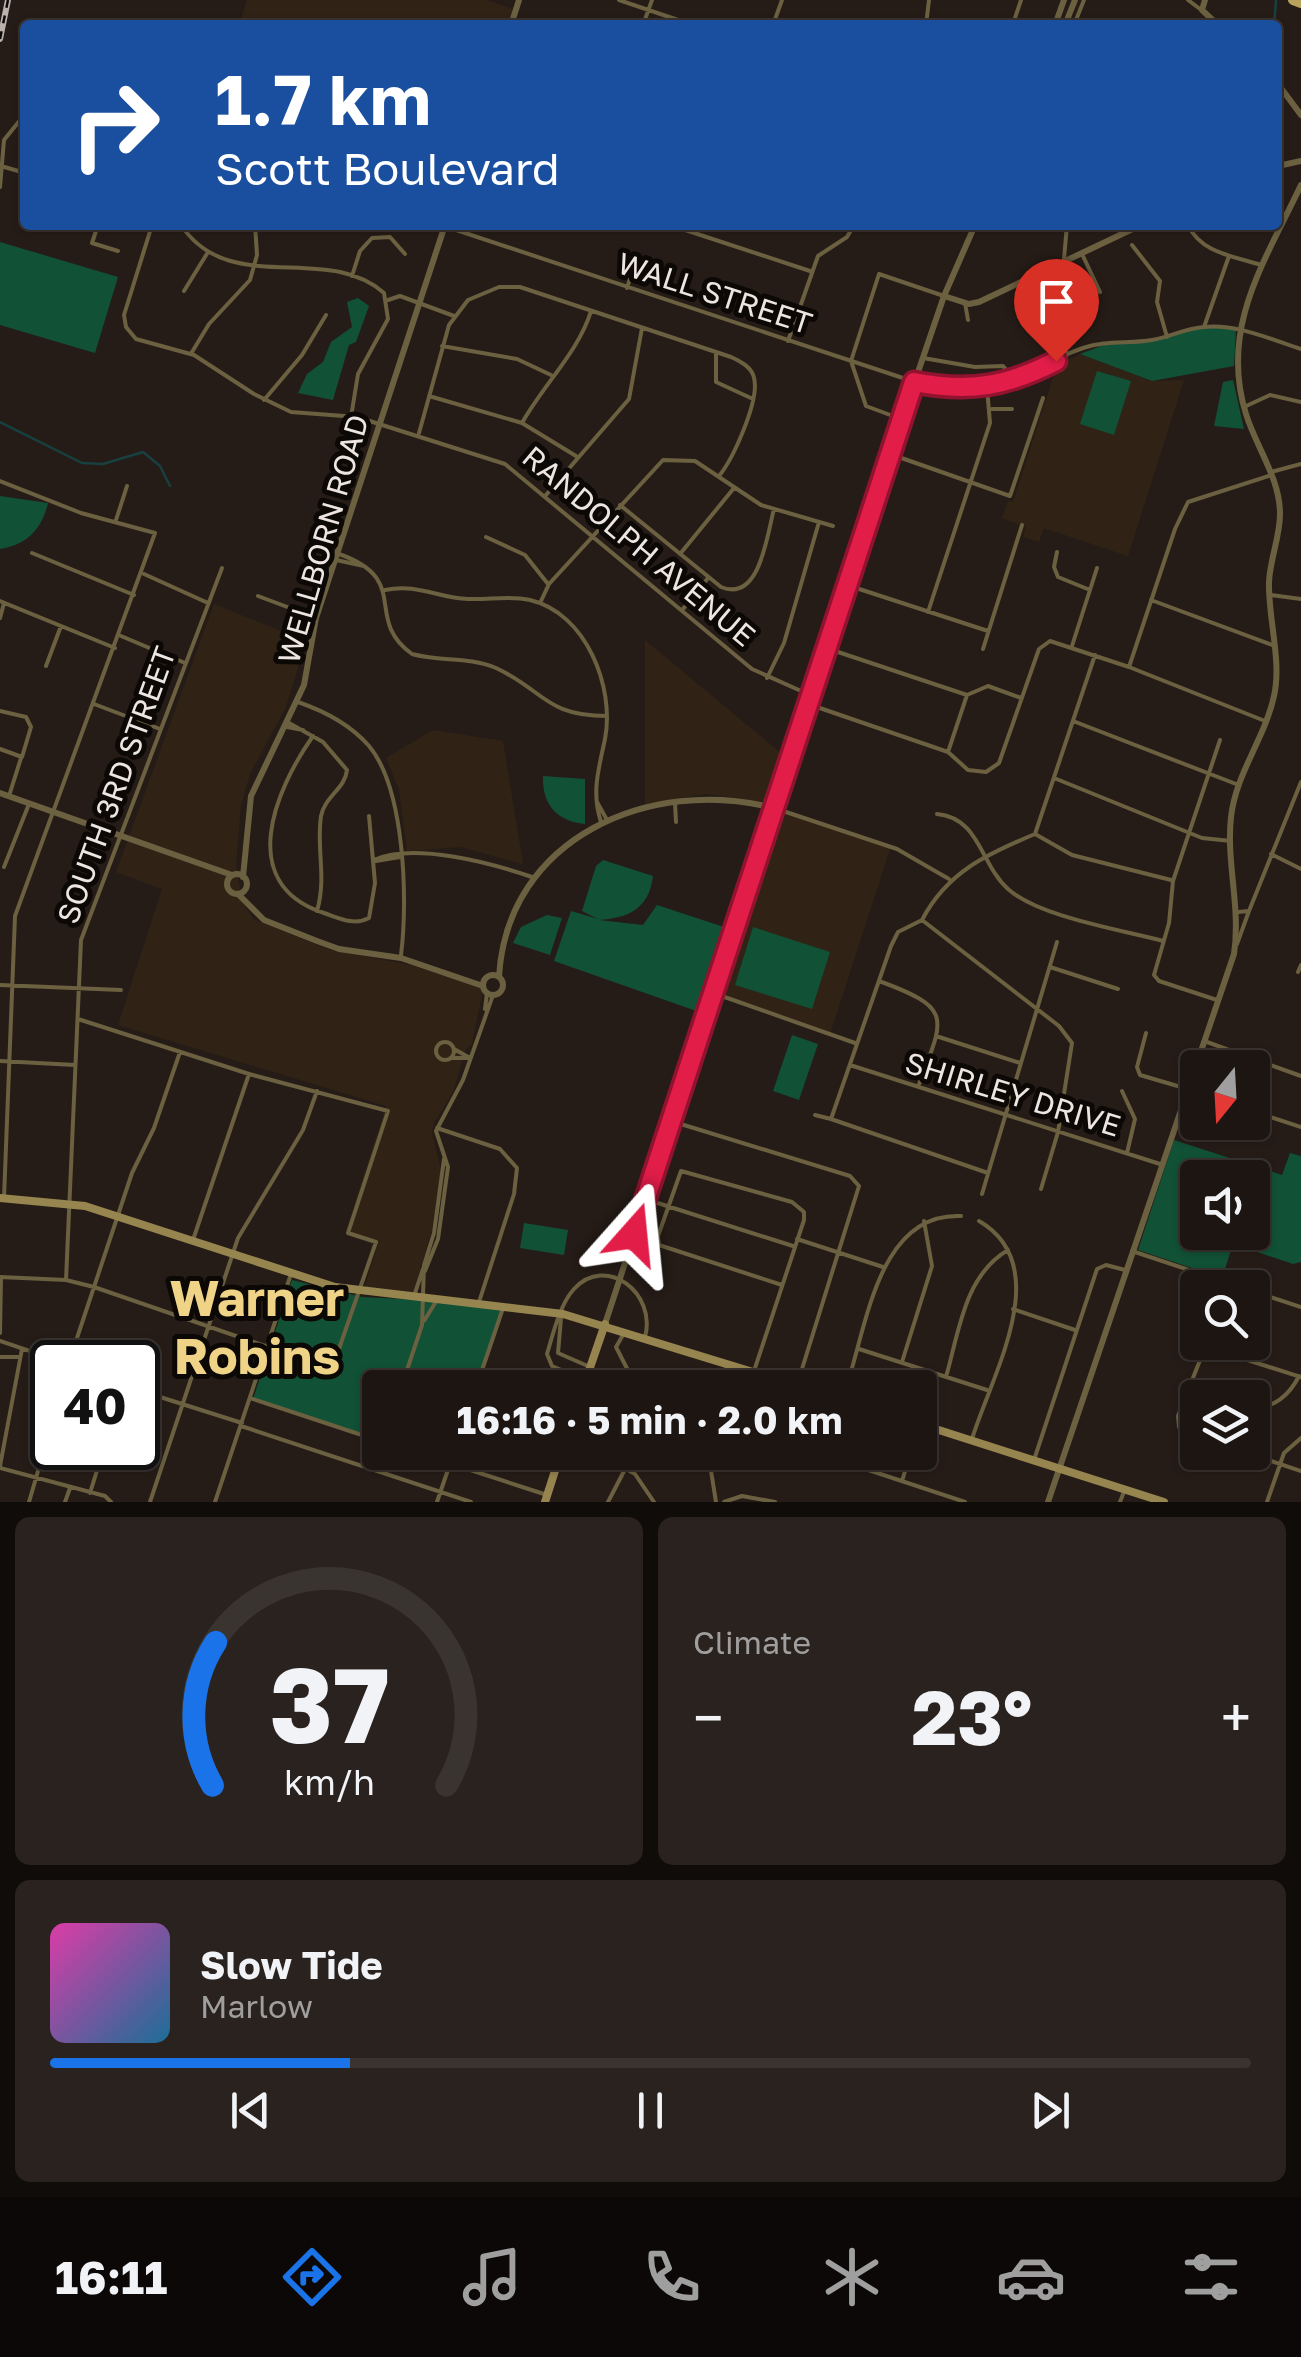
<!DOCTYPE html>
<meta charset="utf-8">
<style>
:root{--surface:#1c1511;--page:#29221f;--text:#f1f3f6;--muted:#a09f9f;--line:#3a3431;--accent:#1a73e8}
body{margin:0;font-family:"Golos Text",sans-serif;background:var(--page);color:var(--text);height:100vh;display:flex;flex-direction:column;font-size:38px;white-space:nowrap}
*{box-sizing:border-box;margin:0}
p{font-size:32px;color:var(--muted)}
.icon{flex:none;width:55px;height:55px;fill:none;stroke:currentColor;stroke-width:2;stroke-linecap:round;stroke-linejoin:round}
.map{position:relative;height:1502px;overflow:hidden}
.details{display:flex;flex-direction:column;gap:15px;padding:15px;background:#0f0c09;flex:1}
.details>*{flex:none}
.hud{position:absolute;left:20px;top:20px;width:1262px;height:210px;border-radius:10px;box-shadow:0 2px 8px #0004,0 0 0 2px var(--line);background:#1a4fa0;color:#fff;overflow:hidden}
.needle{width:65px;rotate:198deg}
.tools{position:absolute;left:1180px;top:1050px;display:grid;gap:20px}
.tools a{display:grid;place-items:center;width:90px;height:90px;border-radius:10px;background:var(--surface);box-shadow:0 2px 8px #0004,0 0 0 2px var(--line);font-size:50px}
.speed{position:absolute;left:30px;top:1340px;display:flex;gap:20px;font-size:50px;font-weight:700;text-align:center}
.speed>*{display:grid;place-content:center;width:130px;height:130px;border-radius:50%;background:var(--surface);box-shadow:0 2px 8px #0004,0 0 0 2px var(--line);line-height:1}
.speed .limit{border:5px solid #111;border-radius:15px;background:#fff;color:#111}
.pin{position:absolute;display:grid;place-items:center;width:85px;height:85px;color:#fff;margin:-102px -42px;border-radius:50% 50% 50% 0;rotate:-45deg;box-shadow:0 0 10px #0007}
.pin .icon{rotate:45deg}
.me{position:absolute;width:110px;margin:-55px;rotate:18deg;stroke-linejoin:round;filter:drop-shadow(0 0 8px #0008)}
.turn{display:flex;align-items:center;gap:35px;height:210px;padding:0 30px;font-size:45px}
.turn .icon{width:130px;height:130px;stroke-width:2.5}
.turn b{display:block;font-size:70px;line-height:85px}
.big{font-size:75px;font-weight:700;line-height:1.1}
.details .widget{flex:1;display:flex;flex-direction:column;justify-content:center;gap:15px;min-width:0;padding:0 35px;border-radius:15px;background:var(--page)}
.details .dial{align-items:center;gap:0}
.dial svg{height:260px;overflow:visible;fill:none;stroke:var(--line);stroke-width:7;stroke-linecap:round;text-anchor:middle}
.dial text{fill:var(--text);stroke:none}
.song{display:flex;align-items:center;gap:30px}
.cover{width:120px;height:120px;border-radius:15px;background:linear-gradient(135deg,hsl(320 70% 55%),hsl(200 70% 35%))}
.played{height:10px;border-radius:5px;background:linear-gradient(90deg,var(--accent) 25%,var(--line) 25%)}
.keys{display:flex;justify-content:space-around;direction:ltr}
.heat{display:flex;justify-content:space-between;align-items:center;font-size:55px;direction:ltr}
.details .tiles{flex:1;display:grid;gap:15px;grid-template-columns:1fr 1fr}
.widget:last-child{grid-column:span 2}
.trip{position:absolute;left:362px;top:1370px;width:575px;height:100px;border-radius:10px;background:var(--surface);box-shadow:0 2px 8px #0004,0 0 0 2px var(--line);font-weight:700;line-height:100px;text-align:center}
.dock{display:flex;height:160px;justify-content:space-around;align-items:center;background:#0b0807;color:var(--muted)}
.dock .icon{width:70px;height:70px}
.dock .active{color:var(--accent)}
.dock b{font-size:45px;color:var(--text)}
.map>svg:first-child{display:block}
</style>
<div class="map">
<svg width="1301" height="1502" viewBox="0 0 1301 1502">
<rect width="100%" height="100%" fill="#261c17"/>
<path fill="#302316" d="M247,0H487L513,9L508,25H239Z
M1080,354L1151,381L1184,380L1128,556L1044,528L1039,542L1023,537L1026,527L1002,518L1008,501L1013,502L1057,365Z
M214,604L306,641L286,707L250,774L241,805L236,864L242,901L253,919L330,950L411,965L479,985L483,990L472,1044L466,1049L453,1092L434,1123L432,1133L441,1170L433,1226L413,1294L364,1288L378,1245L345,1233L386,1106L118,1025L162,889L116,872Z
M645,640L782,754L766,802L706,794L645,804Z
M433,730L503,741L523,864L461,847L407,851L399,790L386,758Z
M774,808L891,846L830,1034L716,994Z"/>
<path fill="#115135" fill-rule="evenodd" d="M0,242L118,277L95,353L0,325Z
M358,298L369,306L356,342L349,345L333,400L298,393L307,374L323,362L331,342L352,327L347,302Z
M1204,327L1236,329L1234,366L1152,381L1080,354L1112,342H1150Z
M1097,371L1131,381L1114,435L1080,424Z
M1233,380L1244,429L1214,426L1223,382Z
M0,496L48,503C42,529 27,545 0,549Z
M543,776L585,779V824C557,821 542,805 543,776Z
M603,860L653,876C649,910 627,918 599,920L643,925L657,905L730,929L702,1013L554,961L571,911L598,919L582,911L596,866Z
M547,915L562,918L550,955L513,943L521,927Z
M753,927L830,952L812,1009L735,985Z
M792,1035L818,1044L799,1100L773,1091Z
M1174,1140L1282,1175L1290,1153L1301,1156V1262L1293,1264L1233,1244L1222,1278L1138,1250ZM1198,1178H1252V1232H1198Z
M524,1223L568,1230L564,1255L520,1248Z
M292,1280L362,1297L505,1304L476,1387L380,1388V1440L253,1399Z"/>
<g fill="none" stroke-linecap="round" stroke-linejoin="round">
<path stroke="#184041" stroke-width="2.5" d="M1274,25L1276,1
M0,422L82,463L103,464L143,452L160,466L170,486"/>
<path stroke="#6b6040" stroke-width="4" d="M619,0L693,25
M1188,0L1200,9
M1014,21L1021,0
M643,25L652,0
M773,25L782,0
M926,25L929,0
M1074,25L1084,0
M1,166L25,173
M0,187L4,140L25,114
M98,225L92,243L118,251
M152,225L124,315L126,327L136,339L194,355L254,394L291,412L357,417L505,464L752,669L810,695
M181,225C229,298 327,242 384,293L388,319L358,374L351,417
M441,225L915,382C999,399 1010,374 1083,348C1106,340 1129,344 1152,340C1170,337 1186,328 1204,327C1238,324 1270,339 1301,349
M670,225L810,271
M1188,225C1201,253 1233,256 1261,265
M1132,245L1160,281L1157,302L1167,337
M1082,254L1100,292
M1064,259L1067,225
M352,276L360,251L372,238L390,237L405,254
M1030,278L1067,355
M627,288L636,260
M184,291L208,252
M388,300L400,296L454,316
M965,303L968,320
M1204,327L1229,256
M788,341L818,256L847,237L854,225
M442,346L517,359L551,375
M192,352L209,324L250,280L257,255L255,225
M716,353V382L753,399
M923,358L975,367L1003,366L1015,380
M429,396L522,423L576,456
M264,400L302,355L326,315
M1244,407L1270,395L1301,402
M992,409H1012
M901,419L866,406L851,361L879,274L944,296
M522,423C544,384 579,351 591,311
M419,433L449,325L468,300L499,287H520L731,357C740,361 752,367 754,378C760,400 733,459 719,476
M890,454L1010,496L1043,398
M1271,472L1301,464
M0,481L81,513L155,533L15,916L4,1198
M546,495L629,399L642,328
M620,505L721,587C760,603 767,535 774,509
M116,520L127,486
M486,537L525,555L548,584
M1057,552L1054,567L1058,577L1090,590
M32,553L134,595
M339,554C413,580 362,618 412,654C440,662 468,656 496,668C544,690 545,716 607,716
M680,554L734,488
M336,560L364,566
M144,574L208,603
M850,586L988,631
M385,590C417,583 438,598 468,599C490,600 509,595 530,600C586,613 615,687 605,739C599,768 591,792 601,822
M1271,595L1301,599
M258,596L314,617
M1151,600L1272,645
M0,601L115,648
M541,601L549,584L663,460L695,461L761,505L833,526
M683,609L708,578
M928,612L990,423L987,388
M0,618L4,603
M121,636L185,663
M1072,646L1097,568
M826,648L967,695
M983,649L1022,525
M46,666L61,626
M1129,667L1175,529L1188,502L1272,475
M767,678L784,643L819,522
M298,702C324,711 350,724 369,746C405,789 408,901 401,955
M94,704L160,729
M811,705L948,752L968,770L986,772L999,763L1039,649L1050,641L1129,667L1265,721
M0,711L26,717L31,727L22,757L0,749
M1073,721L1236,784
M289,723L323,742L347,770C345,789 325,796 321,816C316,849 327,876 317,911
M287,727L303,730
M313,736C275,790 235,884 324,913C339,918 354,926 369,918L375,883L369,816
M948,752L967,695L988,686L1021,698
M1054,778L1202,838L1231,841
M9,796L21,758
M597,802L607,820
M675,803L676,822
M774,808L897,849L949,879
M937,814C980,818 980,864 1008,889C1039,917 1122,930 1163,941
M1035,834L1072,855L1171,880
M1271,854L1301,869
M374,860C414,842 491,863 532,877
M376,861L400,857
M4,867L29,804
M1238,912L1249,911L1301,782
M922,920C947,872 987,854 1035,834L1095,655
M1237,944L1249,911
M1050,967L1118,989
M1298,972L1301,965
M879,981C955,1009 944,1017 918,1087
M0,985L121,990
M716,994L855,1043
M1217,1000L1159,981L1154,975L1169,923L1173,881L1220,740
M485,1009L487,993
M1146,1033L1137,1067L1140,1075L1198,1092
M936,1036L1020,1063
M1207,1042L1301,1076
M436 1051a9 9 0 1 1 18 0a9 9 0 1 1-18 0Z
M454,1049L470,1058
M452,1058H470
M0,1061L75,1065
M850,1065L1160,1164
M1122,1091L1135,1119L1127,1153
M1252,1111L1301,1127
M815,1115L831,1119
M671,1121L850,1176L859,1186L797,1385
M437,1128L500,1149L517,1168L514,1194L479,1302
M988,1173L831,1119L891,946L898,932L922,920L1059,1026L1072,1043L1058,1132L1041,1189
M982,1194L1057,942
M645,1199L793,1246
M797,1239L883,1267
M193,1240L249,1074
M1132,1251L1243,1288
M425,1271L438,1239L448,1167L436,1131L463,1080L493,995
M0,1277L66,1280L94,1287L332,1369L376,1242L348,1233L388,1111L249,1074L78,1019
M66,1280L81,940L222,568
M1252,1291L1301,1307
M415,1293L423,1269
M1013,1309L1075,1330
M561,1318L558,1353L590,1367
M190,1320L202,1285
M424,1321L437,1300
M0,1333L1,1277
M623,1335L616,1347L637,1388
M0,1341L62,1362
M859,1349L987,1390
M0,1357H19
M69,1362L132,1173L154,1128L180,1052
M131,1362H132
M902,1362L932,1266L924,1221
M754,1371L804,1220V1212L792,1202L681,1171L658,1236L659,1245L782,1285
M946,1377C959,1332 964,1276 1008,1250
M585,1380L552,1366L547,1354C553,1334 560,1304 574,1289C606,1254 657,1293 645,1337
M401,1388L422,1325L424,1265L434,1233L444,1159
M476,1388L503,1308
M664,1388L722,1381
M720,1388L728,1363
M846,1388C867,1326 878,1212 961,1216
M1188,1388L1221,1398
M138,1390L242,1423
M250,1398L380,1441
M1252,1408C1274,1409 1290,1394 1299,1376
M241,1426L471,1502
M1198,1438L1179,1427L1178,1416L1204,1350L1219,1351L1301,1377
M972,1439C991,1376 1057,1266 979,1221
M415,1452L544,1494
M596,1452L635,1474L654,1502
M708,1452L716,1502
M814,1452L965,1502
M1244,1452L1301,1471
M1034,1460L1097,1269L1106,1265L1125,1270
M0,1466L22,1349
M0,1468L105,1496L111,1502
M902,1481L911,1452
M90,1493L104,1448
M29,1502L52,1423
M65,1502L70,1488
M150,1502L238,1238L303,1130L317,1091
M215,1502L291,1274
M437,1502L454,1452
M608,1502L634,1452
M724,1502L742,1496L775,1502
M1120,1502L1125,1489
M1267,1502L1284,1453L1301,1438"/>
<path stroke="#6b6040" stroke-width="6" d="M1205,0L1202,10L1218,25
M511,25L519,0
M1055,25L1064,0
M1065,25L1075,0
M1278,84L1301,115
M1278,166L1301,161
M944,296L969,304L979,302L1141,225
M0,793L232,875
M227 884a10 10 0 1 1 20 0a10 10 0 1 1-20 0Z
M243,877L251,796L304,685L316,618L445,225
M238,894L264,920L317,941L339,949L401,958L483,986
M483 985a10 10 0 1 1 20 0a10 10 0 1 1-20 0Z
M499,977C507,837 651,776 774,808
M605,1324L902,419L944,296L975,225
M1048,1502L1234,954C1241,907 1226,863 1231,817C1236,773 1265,738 1274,696C1282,661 1268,618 1269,582C1270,559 1280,537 1280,514C1280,478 1256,447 1246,414C1219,328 1265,261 1301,185"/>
<path stroke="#978550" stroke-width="8" d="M0,1198L85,1206L335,1287L563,1314L805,1388
M583,1388L605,1324
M920,1424L1164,1502
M545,1502L561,1452"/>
<path stroke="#b9a25c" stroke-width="10" d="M1293,0L1301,3"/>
<defs>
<path id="rail" d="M0,39L8,0"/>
</defs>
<use href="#rail" stroke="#bbb2ae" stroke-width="6"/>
<use href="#rail" stroke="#0c0806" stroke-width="2.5" stroke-dasharray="8" stroke-linecap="butt"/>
</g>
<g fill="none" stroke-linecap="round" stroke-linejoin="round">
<defs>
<path id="route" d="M634,1234L914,382C969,393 1008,386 1056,361"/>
</defs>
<use href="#route" stroke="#92132f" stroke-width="25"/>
<use href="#route" stroke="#e11d48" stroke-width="18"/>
</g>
<g text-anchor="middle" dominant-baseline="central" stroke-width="10" stroke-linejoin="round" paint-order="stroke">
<g font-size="30" fill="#ede5e1" stroke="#0c0806">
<text transform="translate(715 293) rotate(18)">WALL STREET</text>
<text transform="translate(323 539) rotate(-74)">WELLBORN ROAD</text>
<text transform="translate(639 546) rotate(40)">RANDOLPH AVENUE</text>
<text transform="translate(116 785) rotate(-70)">SOUTH 3RD STREET</text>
<text transform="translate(1013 1094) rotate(17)">SHIRLEY DRIVE</text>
</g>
<g font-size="50" font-weight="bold" fill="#efd387" stroke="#0c0806">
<text x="257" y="1297">Warner<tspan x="257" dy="58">Robins</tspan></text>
</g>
</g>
</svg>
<div class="tools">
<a><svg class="needle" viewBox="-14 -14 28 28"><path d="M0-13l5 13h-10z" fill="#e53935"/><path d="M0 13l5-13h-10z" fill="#a09f9f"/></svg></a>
<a><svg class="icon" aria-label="sound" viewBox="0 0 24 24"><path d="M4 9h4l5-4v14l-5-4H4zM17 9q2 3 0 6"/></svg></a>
<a><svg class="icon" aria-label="search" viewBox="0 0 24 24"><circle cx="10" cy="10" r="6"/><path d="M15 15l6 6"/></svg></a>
<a><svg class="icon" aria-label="layers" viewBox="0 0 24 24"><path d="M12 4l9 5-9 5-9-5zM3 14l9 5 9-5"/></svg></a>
</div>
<div class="speed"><div class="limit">40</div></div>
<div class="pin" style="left:1056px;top:361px;background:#d93025"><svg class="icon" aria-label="arrive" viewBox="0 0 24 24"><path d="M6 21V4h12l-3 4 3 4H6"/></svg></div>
<svg class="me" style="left:634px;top:1234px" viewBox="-20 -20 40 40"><path d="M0-17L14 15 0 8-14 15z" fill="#e11d48" stroke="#fff" stroke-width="4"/></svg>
<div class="trip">16:16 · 5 min · 2.0 km</div>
<div class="hud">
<div class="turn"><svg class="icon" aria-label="right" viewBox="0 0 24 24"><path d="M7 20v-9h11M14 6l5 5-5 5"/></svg><div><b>1.7 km</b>Scott Boulevard</div></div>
</div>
</div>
<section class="details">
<div class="tiles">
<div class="widget dial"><svg viewBox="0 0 100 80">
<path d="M14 69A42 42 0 1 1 86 69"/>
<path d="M14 69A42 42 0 0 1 15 25" stroke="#1a73e8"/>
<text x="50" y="56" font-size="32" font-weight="700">37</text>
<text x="50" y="72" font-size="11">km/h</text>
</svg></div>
<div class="widget"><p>Climate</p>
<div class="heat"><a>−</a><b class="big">23°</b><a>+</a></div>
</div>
<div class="widget">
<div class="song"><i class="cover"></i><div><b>Slow Tide</b><p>Marlow</p></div></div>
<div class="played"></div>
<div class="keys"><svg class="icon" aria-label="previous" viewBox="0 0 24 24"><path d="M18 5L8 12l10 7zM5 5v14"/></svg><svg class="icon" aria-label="pause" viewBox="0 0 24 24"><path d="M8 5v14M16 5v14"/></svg><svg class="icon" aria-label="next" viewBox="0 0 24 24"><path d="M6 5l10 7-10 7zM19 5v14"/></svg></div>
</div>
</div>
</section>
<nav class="dock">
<b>16:11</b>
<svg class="icon active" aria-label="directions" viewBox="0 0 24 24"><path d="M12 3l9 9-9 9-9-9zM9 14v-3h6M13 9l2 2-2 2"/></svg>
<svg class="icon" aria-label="music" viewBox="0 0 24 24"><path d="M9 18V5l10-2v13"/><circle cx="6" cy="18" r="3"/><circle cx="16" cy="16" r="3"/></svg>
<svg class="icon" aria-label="phone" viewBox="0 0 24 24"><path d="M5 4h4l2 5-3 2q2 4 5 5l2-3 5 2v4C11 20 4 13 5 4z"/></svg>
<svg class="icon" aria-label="climate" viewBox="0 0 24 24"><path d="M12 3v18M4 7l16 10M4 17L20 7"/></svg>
<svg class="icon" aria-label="car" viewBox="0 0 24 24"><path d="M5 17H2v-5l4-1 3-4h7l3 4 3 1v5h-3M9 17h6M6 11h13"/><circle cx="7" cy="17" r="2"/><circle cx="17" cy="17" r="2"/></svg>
<svg class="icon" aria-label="filters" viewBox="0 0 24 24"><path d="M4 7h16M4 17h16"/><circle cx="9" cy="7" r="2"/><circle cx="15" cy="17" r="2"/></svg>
</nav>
